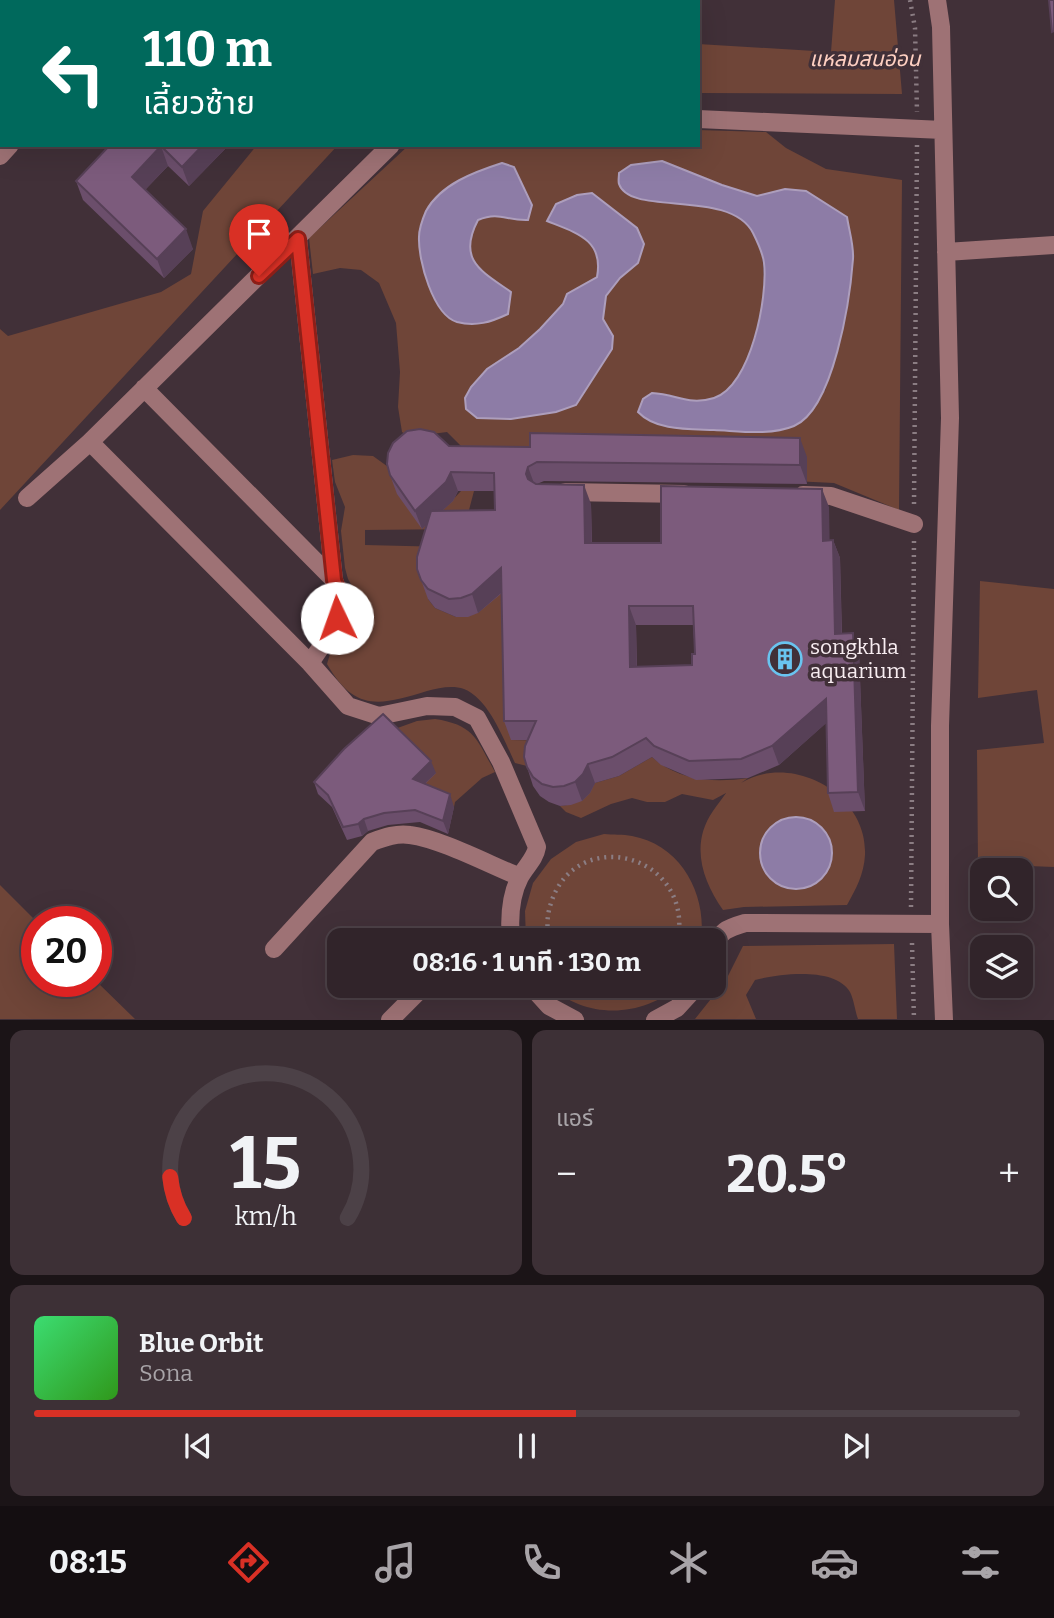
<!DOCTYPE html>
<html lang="th">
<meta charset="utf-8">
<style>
:root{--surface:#31242a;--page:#3d3036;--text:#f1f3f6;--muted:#a8a4a8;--line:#4c4147;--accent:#d93025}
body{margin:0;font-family:Bitter,"Noto Sans Thai",serif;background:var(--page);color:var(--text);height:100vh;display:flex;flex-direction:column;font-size:26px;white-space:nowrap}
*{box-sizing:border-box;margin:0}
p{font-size:23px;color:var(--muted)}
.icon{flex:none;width:38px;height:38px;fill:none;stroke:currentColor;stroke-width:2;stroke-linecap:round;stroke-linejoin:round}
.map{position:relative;height:1020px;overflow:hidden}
.details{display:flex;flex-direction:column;gap:10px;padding:10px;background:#1b1417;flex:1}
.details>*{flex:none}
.banner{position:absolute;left:0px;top:0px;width:700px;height:147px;box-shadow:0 7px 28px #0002,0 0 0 2px var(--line);background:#00695c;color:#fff;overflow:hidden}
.buttons{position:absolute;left:970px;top:858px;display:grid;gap:14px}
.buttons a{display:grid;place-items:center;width:63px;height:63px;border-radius:14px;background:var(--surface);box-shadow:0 7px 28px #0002,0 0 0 2px var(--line);font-size:35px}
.speed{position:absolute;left:21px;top:906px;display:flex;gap:14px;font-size:35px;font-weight:700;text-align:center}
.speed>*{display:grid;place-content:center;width:91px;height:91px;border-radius:50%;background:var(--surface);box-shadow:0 7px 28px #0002,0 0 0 2px var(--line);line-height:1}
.speed .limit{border:10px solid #d22;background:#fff;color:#111}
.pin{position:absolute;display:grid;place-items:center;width:60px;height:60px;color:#fff;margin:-72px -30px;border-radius:50% 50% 50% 0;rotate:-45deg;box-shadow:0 0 7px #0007}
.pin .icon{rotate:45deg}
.me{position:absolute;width:77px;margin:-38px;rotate:357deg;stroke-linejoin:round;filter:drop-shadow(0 0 5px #0008)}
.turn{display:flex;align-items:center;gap:24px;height:147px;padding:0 28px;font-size:32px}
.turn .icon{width:91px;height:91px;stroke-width:2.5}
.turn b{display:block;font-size:49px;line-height:60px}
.big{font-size:52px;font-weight:700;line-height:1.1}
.details .card{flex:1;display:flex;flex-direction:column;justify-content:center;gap:10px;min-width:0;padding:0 24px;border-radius:14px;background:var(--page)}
.details .dial{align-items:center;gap:0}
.dial svg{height:182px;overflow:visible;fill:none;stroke:var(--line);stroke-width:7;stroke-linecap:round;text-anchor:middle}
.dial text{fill:var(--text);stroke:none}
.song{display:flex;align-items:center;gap:21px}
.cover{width:84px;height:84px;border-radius:10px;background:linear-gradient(135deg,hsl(140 70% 55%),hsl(110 70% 35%))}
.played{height:7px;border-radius:4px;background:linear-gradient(90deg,var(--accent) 55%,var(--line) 55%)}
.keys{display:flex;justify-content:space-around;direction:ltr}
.heat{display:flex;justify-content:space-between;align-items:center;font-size:38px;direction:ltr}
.details .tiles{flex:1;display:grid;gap:10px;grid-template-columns:1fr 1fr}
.card:last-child{grid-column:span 2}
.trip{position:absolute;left:327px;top:928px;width:399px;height:70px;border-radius:14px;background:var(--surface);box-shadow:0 7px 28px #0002,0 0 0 2px var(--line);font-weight:700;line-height:70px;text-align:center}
.dock{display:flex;height:112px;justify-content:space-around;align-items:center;background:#140e11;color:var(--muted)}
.dock .icon{width:49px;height:49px}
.dock .current{color:var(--accent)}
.dock b{font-size:32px;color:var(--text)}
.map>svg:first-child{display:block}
</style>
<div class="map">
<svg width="1054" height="1020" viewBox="0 0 1054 1020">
<rect width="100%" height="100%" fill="#413038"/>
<path fill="#6f4538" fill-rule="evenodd" d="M0,0H124L2,2L0,125Z
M349,0H676L677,2H349Z
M835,0H894L902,94L698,93V44L831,52Z
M698,130L766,132L786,148L826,169L902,180L899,510L834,483L481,466L447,432L409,437L402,432L398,407L400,372L396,323L379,283L361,270L340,268L313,274L309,238L409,145H698ZM662,161L722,185L757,196L785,189L853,256L846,314L825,391L638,413L666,394C683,399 700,406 718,397C760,375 783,248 743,218C721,202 685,205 659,202C649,200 638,197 628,195ZM514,167L532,205L518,220L493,214L478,220C457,261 481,271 511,292L419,236ZM592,193L604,203L638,263C622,276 597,297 604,321C605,326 610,332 612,336L576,405L511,419L477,418L487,369L519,348L540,329L563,304L568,294L597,277C598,273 601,265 600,261C595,237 567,229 548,221Z
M257,145H338L0,510V329L8,336L161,292L191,274L203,211Z
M353,455L373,456L445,508L461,491H474L464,529L365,530V545L448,547L428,599L435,608L456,617L508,577L511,740L557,741L531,767L515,763C504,740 489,699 464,689C452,685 439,688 427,691C381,705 355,713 327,664L333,644L350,619L358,597L348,579L345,568L341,531L345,507L335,482L332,460Z
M980,581L1054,589V867L978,864L977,750L1044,743L1037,690L978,698Z
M435,719C475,725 477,740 495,772L482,778L455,802L454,807L417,791L392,730L417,721Z
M652,757C679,781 714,783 748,778L741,783C792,752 868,794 865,855C864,874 856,889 847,905L744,907L723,910C702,880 690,844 713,811C717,805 722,799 726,793L713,800L682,794L665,802H647L632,798L611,804L581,818L566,812L560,806C576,805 588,797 595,783L619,776Z
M604,834C613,835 623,834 632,836C681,845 707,894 701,940H526L525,911L533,883L551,859L576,842Z
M0,885L37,922V982L96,981L135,1019H0Z
M894,944L897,1019H858C855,1011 854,1000 850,992C835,966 778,974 755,980L746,995L756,1019H695L726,980L743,946Z
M550,985H678C645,1018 583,1020 550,985Z"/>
<path fill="#8d7ca6" stroke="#ad9ebc" stroke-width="2" d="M662,161L722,185L757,196L785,189L806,191L847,217C849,230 854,246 853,259C850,299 834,409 794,426C770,436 739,431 714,430C689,429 656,431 638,412L643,399L652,393C677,394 688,406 714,398C751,386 768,297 764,263C763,254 757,241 753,233C730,188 630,217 619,184C618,181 619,177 619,173L631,165Z
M502,163L514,167L532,205L528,220C506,221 500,211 478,220C457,260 481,271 511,292L508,314C491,322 476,327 457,322C433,315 418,260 419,237C419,230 423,218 426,211C441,184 474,172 502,163Z
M592,193L637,228L644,244L638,263L620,278L606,296L603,319L613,336L612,349L576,405L556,412L511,419L477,418L466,409L465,398L471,387L487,369L519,348L540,329L563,304L567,294L597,277C604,240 577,233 547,221L556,204L577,195Z
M760 853a36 36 0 1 1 72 0a36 36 0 1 1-72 0Z"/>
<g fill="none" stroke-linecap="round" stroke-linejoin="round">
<path stroke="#8b7d83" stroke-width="4.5" stroke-dasharray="2 5" stroke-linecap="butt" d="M910,0L915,28L917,112
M914,504L917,145
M911,907L914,541
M550,940C546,928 547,915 551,903C575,825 693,852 678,940
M912,943L914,1020
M593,985C607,990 621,991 635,985"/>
<path stroke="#9e7275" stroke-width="18" d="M937,0L941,27L950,418L940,726V924L944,1020
M151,2L154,0
M698,119L943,130
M0,156L10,145
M298,239L334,580
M946,252L1054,245
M144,388L334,580L343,604L332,631L310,663
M90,442L310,663L348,706L379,716L427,706L455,707L477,718L501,762L537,847C535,859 526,866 520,877C510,896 509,918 511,940
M565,492L684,494
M803,495L831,496L914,524
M27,498L90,442L391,145
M274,949L372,842C385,837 397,833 410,835C441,839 490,865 520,877
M714,950C718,931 728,928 745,923L940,924
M530,985L549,1006L575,1020
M390,1020L425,985
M655,1020L677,1008L698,985"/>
</g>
<path fill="#6b4e6b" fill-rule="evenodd" d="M110,145H229L189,186L168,166L145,190L193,249L164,278L83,200L76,181Z
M449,446L807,457V484L544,481L537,484L591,504L592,543H661L829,507V540H833L840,558L842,634L853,633L859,652L865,811L834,812L828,793L826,723L779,765L748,778L696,780L661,765L652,757L619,776L595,783L590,793L582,801L571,805L560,806L549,802L540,796L533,786L527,767V740H511L504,721L502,593L478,613L468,617H456L435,608L428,599L417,569L427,524L422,529L397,494L390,475ZM458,491H494L495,510L442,511L453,501ZM636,625H693L695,654L692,665L637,667Z
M436,773L425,784L454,807L448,834L420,822L388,825L368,831L362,836L347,840L332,807L318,794L314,782Z"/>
<path fill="#574057" d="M203,145H229L189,186L182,167Z
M161,146L168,166L139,196L132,177Z
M186,229L193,249L164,278L157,259Z
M800,438L807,457V484L800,465Z
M528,467L535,486L533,493L526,474Z
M451,472L458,491L453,501L422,529L415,511Z
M584,485L591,504L592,562L585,543Z
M822,489L829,507L830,560L823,541Z
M833,540L840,558L842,653L835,634Z
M501,568L508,587L478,613L472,594Z
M629,606L636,625L637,686L630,667Z
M853,633L859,652L865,811L858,792Z
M826,699L832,718L779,765L772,746Z
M431,761L436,773L417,791L413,779Z
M588,764L595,783L590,793L582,801L575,782Z
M450,794L454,807L448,834L443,821Z
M364,819L368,831L362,836L358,824Z"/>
<path fill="#7c5b7c" stroke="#574057" stroke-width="2" fill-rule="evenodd" d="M192,0H218L220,2H190Z
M254,0H296L298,2H252Z
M1049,0H1054V31L1052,32Z
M110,145H203L182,167L161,146L132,177L186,229L157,259L76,181Z
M420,429L434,432L449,446L530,447V433L800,438V465L537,462L528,467L526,474L528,479L536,484L584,485L585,543H661V486L822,489L823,541L833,540L835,634L853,633L858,792L828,793L826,699L772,746L741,759L689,761L654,746L646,738L612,757L588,764L583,774L575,782L564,786L553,787L542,784L533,777L527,767L524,757L525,746L536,721H504L501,568L472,594L461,598L449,599L428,589L421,580L417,569V557L431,511L495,510L494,473L451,472L446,482L415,511L390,475L387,464L388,453L393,443L407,431ZM629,606H693L695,654H692V665L630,667Z
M383,714L431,761L413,779L450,794L443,821L415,810L384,813L364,819L358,824L343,827L328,795L314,782L344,749Z"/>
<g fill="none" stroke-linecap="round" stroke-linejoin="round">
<defs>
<path id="route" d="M259,276L298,239L334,580L343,604L337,618"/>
</defs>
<use href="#route" stroke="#8d1f18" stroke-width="18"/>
<use href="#route" stroke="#d93025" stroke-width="12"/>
</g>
<defs>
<symbol id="building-ring" viewBox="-11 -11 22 22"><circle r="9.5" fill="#413038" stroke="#69c4f0" stroke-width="1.5"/><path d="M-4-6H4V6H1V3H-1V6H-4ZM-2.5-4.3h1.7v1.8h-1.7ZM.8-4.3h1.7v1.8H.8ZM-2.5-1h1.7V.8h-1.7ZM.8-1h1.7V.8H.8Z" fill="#69c4f0"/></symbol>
</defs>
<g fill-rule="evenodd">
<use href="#building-ring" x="766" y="640" width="38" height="38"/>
</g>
<g text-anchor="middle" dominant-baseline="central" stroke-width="7" stroke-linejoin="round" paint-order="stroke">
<g font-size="21" font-style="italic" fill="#ffd0c2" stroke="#413038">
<text x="865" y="59">แหลมสนอ่อน</text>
</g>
<g font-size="21" fill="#f8edf1" stroke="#413038" text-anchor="start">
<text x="810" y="647">songkhla<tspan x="810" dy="24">aquarium</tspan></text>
</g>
</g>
</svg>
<div class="buttons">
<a><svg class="icon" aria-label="search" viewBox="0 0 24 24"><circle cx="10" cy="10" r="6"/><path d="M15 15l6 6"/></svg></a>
<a><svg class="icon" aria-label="layers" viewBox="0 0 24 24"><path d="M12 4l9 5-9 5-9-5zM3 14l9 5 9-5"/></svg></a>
</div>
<div class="speed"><div class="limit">20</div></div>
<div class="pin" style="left:259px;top:276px;background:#d93025"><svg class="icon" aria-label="arrive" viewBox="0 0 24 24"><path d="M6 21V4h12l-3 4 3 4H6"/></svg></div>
<svg class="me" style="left:337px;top:618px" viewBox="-20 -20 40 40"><circle r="19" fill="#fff"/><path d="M0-13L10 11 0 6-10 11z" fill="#d93025"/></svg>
<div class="trip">08:16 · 1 นาที · 130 m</div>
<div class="banner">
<div class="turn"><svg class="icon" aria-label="left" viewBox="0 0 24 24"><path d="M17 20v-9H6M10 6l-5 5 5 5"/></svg><div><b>110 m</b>เลี้ยวซ้าย</div></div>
</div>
</div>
<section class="details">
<div class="tiles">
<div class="card dial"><svg viewBox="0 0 100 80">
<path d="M14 69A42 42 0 1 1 86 69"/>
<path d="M14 69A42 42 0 0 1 8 51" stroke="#d93025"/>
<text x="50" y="56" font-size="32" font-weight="700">15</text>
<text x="50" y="72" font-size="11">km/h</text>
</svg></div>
<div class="card"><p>แอร์</p>
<div class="heat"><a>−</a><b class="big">20.5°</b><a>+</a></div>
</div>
<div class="card">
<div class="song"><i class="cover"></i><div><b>Blue Orbit</b><p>Sona</p></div></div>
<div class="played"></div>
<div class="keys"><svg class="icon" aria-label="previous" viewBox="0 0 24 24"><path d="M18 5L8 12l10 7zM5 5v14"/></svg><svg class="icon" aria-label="pause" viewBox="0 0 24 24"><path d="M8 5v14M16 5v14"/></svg><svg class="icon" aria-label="next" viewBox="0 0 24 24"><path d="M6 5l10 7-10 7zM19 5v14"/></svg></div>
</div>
</div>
</section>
<nav class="dock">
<b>08:15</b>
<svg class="icon current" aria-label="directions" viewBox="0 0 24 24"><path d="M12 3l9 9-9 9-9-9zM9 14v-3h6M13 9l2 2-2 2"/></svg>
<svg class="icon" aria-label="music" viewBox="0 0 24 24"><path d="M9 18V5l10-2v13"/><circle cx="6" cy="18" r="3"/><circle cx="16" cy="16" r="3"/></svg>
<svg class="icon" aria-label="phone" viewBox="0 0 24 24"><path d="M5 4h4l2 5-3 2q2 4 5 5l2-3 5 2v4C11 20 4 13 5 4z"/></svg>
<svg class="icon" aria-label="climate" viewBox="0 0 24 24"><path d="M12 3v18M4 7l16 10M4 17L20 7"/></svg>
<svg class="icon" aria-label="car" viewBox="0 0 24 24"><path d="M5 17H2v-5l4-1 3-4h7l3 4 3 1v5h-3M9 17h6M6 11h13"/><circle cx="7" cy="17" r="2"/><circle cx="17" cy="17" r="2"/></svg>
<svg class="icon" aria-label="filters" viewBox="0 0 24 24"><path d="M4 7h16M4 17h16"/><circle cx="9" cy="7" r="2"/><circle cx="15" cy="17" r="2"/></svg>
</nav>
